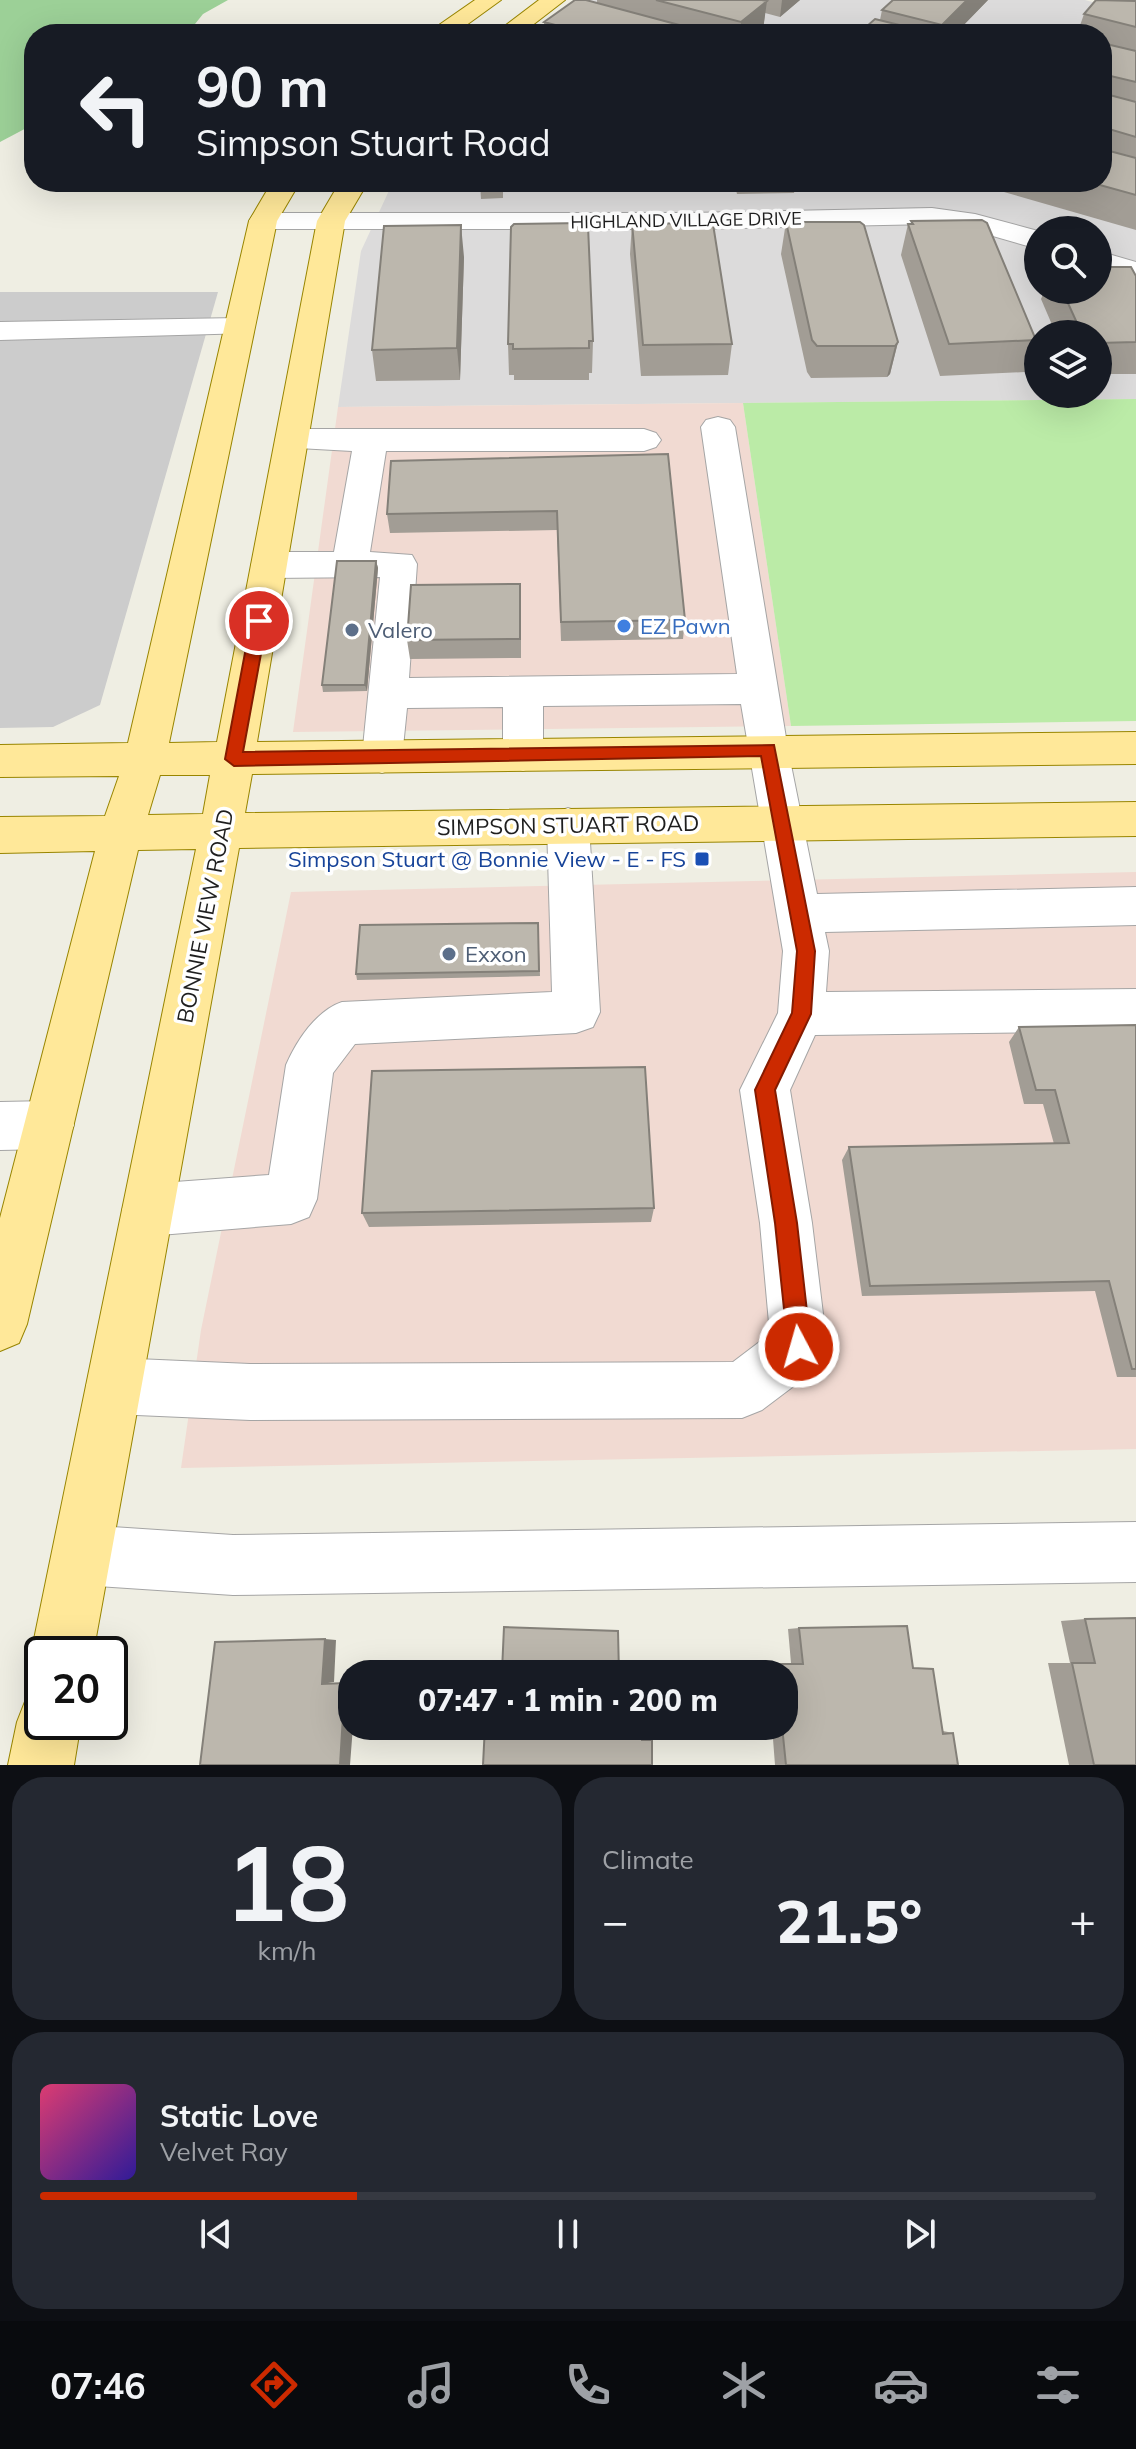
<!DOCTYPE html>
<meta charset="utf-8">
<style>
:root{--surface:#171b24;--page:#242831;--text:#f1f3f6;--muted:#9ea1a6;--line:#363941;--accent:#cc2a00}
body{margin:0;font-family:Mulish,sans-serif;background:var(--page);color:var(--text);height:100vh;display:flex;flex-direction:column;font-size:30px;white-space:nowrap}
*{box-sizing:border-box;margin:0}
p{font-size:26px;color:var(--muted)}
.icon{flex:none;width:44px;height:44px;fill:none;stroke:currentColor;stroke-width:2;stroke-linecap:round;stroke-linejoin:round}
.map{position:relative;height:1765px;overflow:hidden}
.panel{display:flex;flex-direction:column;gap:12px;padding:12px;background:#0d0f14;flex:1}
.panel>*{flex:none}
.banner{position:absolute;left:24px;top:24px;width:1088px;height:168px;border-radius:32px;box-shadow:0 8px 32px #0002;background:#171b24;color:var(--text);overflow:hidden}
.tools{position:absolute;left:1024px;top:216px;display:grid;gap:16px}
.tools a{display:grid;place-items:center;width:88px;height:88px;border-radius:50%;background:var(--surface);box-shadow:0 8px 32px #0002;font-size:40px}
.speed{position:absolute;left:24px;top:1636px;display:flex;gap:16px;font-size:40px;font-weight:700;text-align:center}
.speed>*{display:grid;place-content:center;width:104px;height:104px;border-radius:50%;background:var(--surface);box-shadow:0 8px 32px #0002;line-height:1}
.speed .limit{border:4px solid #111;border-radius:12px;background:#fff;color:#111}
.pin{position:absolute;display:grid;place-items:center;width:68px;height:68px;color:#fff;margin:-34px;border:4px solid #fff;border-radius:50%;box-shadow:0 2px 8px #0007}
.me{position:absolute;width:88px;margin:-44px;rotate:354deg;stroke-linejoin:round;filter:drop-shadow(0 0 6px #0008)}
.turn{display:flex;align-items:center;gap:28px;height:168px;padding:0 40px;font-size:36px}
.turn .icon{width:104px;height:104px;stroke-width:2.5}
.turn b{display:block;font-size:56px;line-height:68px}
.big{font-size:60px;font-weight:800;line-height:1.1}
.panel .tile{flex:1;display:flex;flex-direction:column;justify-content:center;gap:12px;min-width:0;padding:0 28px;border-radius:32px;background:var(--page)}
.panel .dial{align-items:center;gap:0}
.dial b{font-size:104px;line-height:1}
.song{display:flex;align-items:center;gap:24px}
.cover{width:96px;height:96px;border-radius:12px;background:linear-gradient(135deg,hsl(340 70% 55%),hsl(250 70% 35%))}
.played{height:8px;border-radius:4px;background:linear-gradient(90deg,var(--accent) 30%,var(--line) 30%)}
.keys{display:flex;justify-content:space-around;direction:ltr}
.heat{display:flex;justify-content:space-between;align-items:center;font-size:44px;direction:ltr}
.panel .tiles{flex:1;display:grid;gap:12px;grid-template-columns:1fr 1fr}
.tile:last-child{grid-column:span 2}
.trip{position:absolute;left:338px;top:1660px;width:460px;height:80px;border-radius:32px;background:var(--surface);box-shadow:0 8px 32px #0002;font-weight:800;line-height:80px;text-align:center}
.tab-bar{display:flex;height:128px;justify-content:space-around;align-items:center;background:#090b0e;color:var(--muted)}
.tab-bar .icon{width:56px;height:56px}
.tab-bar .active{color:var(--accent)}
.tab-bar b{font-size:36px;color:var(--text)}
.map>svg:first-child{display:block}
</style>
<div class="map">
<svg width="1136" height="1765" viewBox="0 0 1136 1765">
<rect width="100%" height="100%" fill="#efeee3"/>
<path fill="#dcdbdb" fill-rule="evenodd" d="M589,0H1085L1136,14V399L338,407L361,251L393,182H1102V34H542ZM1038,230H1098V290H1038ZM1038,334H1098V394H1038Z"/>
<path fill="#f1dad2" d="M743,403L791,726L293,732L338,407Z
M1136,872V1449L181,1468L201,1330L291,892Z"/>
<path fill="#ccc" d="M0,292H218L100,705L53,727L0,728Z"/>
<path fill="#bbeba7" d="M1136,399V721L791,726L743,403Z"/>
<path fill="#9cd097" d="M0,0H228L203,14L187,34H34V124L0,142Z"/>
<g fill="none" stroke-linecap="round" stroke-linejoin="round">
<defs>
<path id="minor" d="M932,208L975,214L1038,231V249L972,230L932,224L691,229H263L253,227L249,221L253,215L263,213H691Z
M1098,251L1136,262V280L1098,269Z
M239,318L250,321L254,327L250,333L0,340V322Z
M718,417L730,420L735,427L788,750L817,894L1136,887V925L825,932L829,951L826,992L1136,989V1031L815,1035L790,1090L812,1223L827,1347L819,1367L762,1410L742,1418L250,1420L114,1414L94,1406L86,1386L94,1366L114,1358L250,1364L733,1362L770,1334L760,1223L740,1090L778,1013L783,951L741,704L543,706V755L537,766L523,771L509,766L503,755V707L407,708L402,757L396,768L382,773L368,768L362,757L380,577L269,578L256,574L251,565L256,556L269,552H334L352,451L280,447L275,440L280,433L292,429H644L656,433L661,440L656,447L644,451H386L370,552L412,555L417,564L409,678L737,674L701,427L706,420Z
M568,808L583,813L589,825L600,1012L593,1027L576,1033L355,1044L333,1073L317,1199L309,1217L291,1224L148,1236L130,1228L122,1210L130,1192L148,1184L269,1175L286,1065C297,1040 316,1011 342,1002L552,992L547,825L553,813Z
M49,1101L67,1108L74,1125L67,1142L49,1149L0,1150V1102Z
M1136,1522V1582L233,1595L82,1585L61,1576L52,1555L61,1534L82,1525L233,1535Z"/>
<path id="major" d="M475,0H501L454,34H426Z
M539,0H565L521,34H494Z
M272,182H300L277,221L169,743L217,742L317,221L340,182H368L345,221L257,742L1136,732V764L252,774L245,813L1136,802V836L239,848L93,1654H42V1677L31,1654L196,849L138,850L27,1324L19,1343L0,1351V1218L95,851L0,853V817L105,816L119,776L0,777V745L128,743L249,221ZM160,775H210L203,814L148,815Z
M42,1693V1722H81L74,1765H8L17,1722L26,1699Z"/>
</defs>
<use href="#minor" stroke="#a5a5a5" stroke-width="2"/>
<use href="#major" stroke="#988500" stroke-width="2"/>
<use href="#minor" fill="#fff" fill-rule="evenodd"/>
<use href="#major" fill="#ffe899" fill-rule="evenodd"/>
</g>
<path fill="#a29d95" d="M597,0H800L780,17L765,13L763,30L759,34H544V22L597,3Z
M893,0H988L955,34H858L880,20L882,10Z
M1136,1V230L969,182H1102V34H1077L1084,14Z
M480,182H582V183L503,184V198L481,199Z
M734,182H796L794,193L737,194Z
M911,221L1036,340L1025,372L940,376L901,255L908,224H911Z
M786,222L898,342L890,374L887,377L811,378L807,372L781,254Z
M632,223L732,344L728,375L641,376L630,254Z
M464,257L460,380L376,381L372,350Z
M1136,276V374H1098V334H1056L1041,299L1045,290H1098Z
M593,341L592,373H589V380H514V375H509L508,344Z
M668,454L685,620L683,639L561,641L557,530L390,533L387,514Z
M376,561L378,568L367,691L323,692L322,685Z
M521,603V658L410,659L407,640Z
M538,923L540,976L357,980L356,974Z
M1136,1025V1377H1117L1095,1291L862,1296L842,1160L849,1147L1054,1144L1043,1104H1024L1009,1042L1019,1027Z
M654,1208L651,1222L369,1227L362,1213Z
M1085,1619L1136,1765H1069L1048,1663H1070L1061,1621Z
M799,1628L913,1668L943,1731L953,1733L958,1765H775L772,1726H784V1674H767L766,1664L791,1663L788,1629Z
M642,1735L648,1736L652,1740L483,1765Z"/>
<path fill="#848079" d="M782,0H800L780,17Z
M967,0H988L955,34H940L942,25Z
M767,1L763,30L759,34H740L741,22Z
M461,225L464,257L460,380L457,348Z
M898,342L890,374L887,377L895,346Z
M376,561L378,568L367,691L365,685Z
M325,1639L336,1640L334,1682L322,1684Z
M352,1682L353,1726L350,1765H340L345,1683Z"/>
<path fill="#bcb7ad" stroke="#848079" stroke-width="2" d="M575,0H586L713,34H589L544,22Z
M656,0H762L767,1L741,22Z
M893,0H967L942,25L882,10Z
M1096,0L1136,1V27L1084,14Z
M875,19L932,33L858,34Z
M1102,43L1136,51V82L1102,74Z
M1102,93L1136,102V137L1102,127Z
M1102,149L1136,158V195L1089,182H1102Z
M982,220L987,223L1036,340L949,344L908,224H913L911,221Z
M786,222H860L864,225L898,342L895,346H817L812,340Z
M584,223L588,226L593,341H589V348L513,349V344H508L511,227L514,224Z
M632,223L713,224L732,344L643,345Z
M461,225L457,348L372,350L384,226Z
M1098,267H1131L1136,276V342L1098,343V334H1082L1062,290H1098Z
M668,454L685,620L561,622L557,511L387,514L391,461Z
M337,561H376L365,685H322Z
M520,584V639L407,640L411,585Z
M538,923L539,971L356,974L360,925Z
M1136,1025V1369H1132L1109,1281L870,1286L849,1147L1069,1143L1055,1090H1036L1019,1027Z
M645,1067L654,1208L362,1213L372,1071Z
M1136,1618V1765H1094L1072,1663H1095L1085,1619Z
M907,1626L913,1668L933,1669L943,1734L953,1733L958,1765H786L782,1726H784V1674H777L776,1664H803L799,1628Z
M504,1627L618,1631L619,1674H488V1671H502Z
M325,1639L322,1684L345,1683L340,1765H200L215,1642Z
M485,1726H642V1740H652V1765H483Z"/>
<path fill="#cc2a00" stroke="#851b00" stroke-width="2" d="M259,615L267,621L243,752L774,745L815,951L811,1014L775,1090L797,1223L811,1347L807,1355L799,1359L791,1355L788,1347L775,1223L755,1090L792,1013L797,951L761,756L234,766L225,759L251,621Z"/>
<circle fill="#3f7fe0" stroke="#fff" stroke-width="3" cx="624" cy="626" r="8"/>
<g fill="#5c6f8a" stroke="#fff" stroke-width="3">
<circle cx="352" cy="630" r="8"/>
<circle cx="449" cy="954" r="8"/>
</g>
<rect fill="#1a4fb4" stroke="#fff" stroke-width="3" x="694" y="851" width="16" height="16" rx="4"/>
<g text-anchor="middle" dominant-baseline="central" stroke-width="7" stroke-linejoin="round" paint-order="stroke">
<g font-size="18" fill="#1e1e1e" stroke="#fff">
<text transform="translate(686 220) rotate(-1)">HIGHLAND VILLAGE DRIVE</text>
</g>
<g font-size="22" fill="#366cbe" stroke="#fff" text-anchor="start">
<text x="640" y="626">EZ Pawn</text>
</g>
<g font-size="22" fill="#4e5e75" stroke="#fff" text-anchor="start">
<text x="368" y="630">Valero</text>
<text x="465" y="954">Exxon</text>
</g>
<g font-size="22" fill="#1e1e1e" stroke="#fff">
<text transform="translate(568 825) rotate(-1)">SIMPSON STUART ROAD</text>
<text transform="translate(205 916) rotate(-79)">BONNIE VIEW ROAD</text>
</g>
<g font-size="22" fill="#164399" stroke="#fff" text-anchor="end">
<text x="686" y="859">Simpson Stuart @ Bonnie View - E - FS</text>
</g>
</g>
</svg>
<div class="tools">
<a><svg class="icon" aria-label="search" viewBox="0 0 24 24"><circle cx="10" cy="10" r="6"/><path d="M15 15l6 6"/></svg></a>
<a><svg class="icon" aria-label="layers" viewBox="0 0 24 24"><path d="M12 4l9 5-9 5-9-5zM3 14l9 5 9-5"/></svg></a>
</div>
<div class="speed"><div class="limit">20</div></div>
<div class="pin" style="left:259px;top:621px;background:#d93025"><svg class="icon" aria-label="arrive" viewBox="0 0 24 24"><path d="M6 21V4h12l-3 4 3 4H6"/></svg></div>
<svg class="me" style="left:799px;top:1347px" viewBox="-20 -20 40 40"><circle r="17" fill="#cc2a00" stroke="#fff" stroke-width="3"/><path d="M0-11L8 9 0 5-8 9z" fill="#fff"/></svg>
<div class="trip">07:47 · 1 min · 200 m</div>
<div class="banner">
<div class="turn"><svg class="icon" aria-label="left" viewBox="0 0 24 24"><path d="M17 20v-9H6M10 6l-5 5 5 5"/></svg><div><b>90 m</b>Simpson Stuart Road</div></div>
</div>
</div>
<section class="panel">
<div class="tiles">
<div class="tile dial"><b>18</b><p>km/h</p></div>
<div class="tile"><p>Climate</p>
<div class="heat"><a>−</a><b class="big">21.5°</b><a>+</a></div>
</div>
<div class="tile">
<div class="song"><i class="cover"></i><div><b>Static Love</b><p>Velvet Ray</p></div></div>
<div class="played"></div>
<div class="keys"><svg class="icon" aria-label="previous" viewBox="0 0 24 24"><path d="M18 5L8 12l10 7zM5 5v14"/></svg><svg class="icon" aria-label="pause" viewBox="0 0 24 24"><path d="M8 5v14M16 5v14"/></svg><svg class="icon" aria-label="next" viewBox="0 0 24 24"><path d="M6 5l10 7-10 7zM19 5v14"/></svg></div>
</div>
</div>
</section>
<nav class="tab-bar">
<b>07:46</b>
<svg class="icon active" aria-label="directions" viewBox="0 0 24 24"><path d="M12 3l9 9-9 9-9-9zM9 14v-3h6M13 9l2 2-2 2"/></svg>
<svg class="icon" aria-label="music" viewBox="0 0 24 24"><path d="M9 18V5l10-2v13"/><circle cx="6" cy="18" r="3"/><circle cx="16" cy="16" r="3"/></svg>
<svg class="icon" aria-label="phone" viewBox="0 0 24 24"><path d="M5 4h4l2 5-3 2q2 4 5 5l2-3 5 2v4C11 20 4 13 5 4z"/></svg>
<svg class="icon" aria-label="climate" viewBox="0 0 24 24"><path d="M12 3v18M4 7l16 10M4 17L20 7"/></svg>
<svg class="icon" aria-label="car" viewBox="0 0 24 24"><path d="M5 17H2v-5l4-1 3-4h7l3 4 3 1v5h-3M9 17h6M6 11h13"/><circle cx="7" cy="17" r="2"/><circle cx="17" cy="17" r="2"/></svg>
<svg class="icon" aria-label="filters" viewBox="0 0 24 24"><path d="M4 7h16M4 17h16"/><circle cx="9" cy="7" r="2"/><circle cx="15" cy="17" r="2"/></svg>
</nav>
